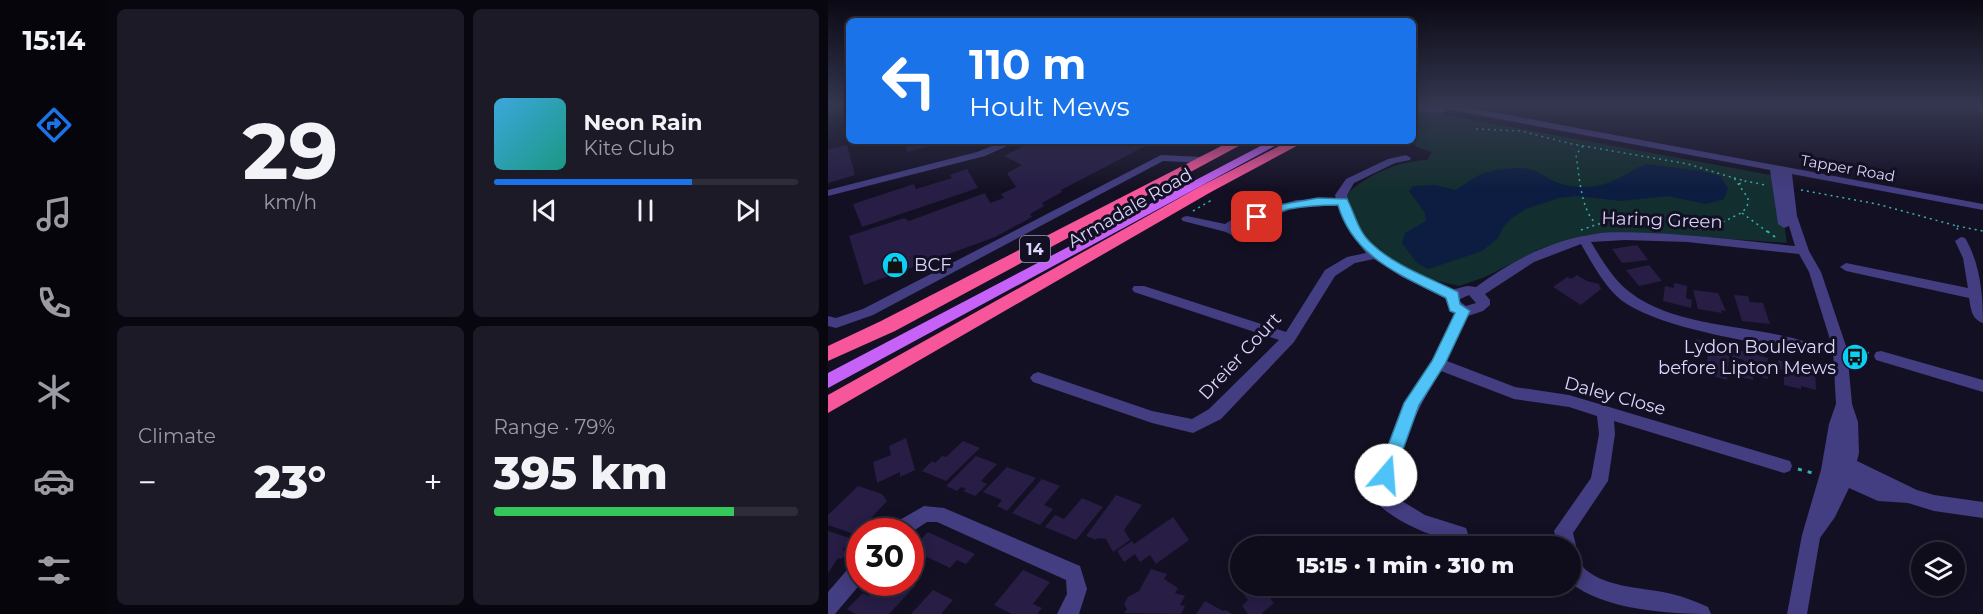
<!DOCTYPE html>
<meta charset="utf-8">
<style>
:root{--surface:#0f0c1b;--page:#1d1a28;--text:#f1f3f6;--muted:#9b9ba3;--line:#2f2c3a;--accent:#1a73e8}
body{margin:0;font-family:Montserrat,sans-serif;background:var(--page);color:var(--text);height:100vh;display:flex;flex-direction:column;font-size:22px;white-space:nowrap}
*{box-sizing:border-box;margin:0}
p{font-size:20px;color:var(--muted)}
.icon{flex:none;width:33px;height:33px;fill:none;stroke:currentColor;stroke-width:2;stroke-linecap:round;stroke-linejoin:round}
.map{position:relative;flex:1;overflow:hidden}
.side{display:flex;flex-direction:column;gap:9px;padding:9px;background:#08070f;width:720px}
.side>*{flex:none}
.banner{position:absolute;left:18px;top:18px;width:570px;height:126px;border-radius:9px;box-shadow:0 3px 15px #0003,0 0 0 2px var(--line);background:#1a73e8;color:#fff;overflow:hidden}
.tools{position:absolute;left:1083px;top:542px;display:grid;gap:12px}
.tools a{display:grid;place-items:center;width:54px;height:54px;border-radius:50%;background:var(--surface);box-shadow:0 3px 15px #0003,0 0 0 2px var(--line);font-size:30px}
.speed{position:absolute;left:18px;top:518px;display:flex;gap:12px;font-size:30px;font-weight:700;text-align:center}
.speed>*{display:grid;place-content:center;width:78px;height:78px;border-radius:50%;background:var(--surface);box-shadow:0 3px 15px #0003,0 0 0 2px var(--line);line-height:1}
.speed .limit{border:9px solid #d22;background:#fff;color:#111}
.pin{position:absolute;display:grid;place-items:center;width:51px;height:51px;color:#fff;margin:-26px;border-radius:12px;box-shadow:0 3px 9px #0006}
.me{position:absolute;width:66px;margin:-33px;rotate:18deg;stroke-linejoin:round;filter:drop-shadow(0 0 4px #0008)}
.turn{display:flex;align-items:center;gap:21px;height:126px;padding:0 24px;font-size:27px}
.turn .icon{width:78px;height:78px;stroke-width:2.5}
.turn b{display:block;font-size:42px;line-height:51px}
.big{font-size:45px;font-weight:800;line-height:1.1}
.side .widget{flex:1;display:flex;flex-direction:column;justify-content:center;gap:9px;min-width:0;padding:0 21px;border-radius:9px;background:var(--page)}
.side .dial{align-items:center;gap:0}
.dial b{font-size:78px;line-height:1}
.song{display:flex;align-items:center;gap:18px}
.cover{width:72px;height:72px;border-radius:9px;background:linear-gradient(135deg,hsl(200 70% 55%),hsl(170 70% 35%))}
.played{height:6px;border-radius:3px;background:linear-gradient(90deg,var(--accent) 65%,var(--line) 65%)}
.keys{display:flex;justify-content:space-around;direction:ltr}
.heat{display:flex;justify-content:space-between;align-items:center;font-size:33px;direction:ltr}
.charge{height:9px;border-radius:4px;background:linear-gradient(90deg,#34c759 79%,var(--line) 0)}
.side .tiles{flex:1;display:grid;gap:9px;grid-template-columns:repeat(2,1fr)}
.trip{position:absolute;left:402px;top:536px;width:351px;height:60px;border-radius:30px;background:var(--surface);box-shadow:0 3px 15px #0003,0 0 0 2px var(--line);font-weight:800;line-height:60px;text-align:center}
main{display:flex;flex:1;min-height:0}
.tabs{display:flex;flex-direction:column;width:108px;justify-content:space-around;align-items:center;background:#06050b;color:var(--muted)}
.tabs .icon{width:42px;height:42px}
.tabs .on{color:var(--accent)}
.tabs b{font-size:27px;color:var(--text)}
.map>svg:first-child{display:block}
</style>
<main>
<nav class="tabs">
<b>15:14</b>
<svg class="icon on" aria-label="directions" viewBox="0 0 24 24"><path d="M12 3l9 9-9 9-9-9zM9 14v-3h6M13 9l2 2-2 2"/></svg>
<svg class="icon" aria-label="music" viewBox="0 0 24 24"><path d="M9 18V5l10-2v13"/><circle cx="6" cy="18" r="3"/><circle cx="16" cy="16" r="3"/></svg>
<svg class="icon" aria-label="phone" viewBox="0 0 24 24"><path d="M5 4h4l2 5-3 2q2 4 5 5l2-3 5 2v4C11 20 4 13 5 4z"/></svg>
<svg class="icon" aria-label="climate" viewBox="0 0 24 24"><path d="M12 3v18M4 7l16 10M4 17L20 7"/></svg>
<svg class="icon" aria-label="car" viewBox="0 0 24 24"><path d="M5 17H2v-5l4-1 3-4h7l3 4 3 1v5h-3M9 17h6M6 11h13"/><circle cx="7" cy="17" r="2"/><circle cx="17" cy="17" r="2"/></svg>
<svg class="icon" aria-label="filters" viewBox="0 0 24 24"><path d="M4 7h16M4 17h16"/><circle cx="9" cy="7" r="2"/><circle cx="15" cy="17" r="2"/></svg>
</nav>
<section class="side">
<div class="tiles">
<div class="widget dial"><b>29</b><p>km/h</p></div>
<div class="widget">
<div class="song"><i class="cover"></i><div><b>Neon Rain</b><p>Kite Club</p></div></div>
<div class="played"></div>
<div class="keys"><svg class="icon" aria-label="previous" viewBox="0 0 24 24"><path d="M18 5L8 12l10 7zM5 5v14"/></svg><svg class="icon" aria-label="pause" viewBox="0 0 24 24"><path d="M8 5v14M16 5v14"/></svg><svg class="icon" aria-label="next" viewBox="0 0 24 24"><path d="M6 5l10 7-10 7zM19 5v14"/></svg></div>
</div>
<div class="widget"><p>Climate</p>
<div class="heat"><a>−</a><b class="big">23°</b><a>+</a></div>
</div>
<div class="widget"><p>Range · 79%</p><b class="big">395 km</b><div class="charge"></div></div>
</div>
</section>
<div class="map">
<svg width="1155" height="614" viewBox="0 0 1155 614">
<rect width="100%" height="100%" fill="#141024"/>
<path fill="#132e2e" d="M592,110L948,176L959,243L834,234L760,235L714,248L657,277L631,286L601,279L553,254L532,231L519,206V194C540,174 571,161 599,160L604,152L589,147L583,141L585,113Z"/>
<path fill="#0c1d41" d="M818,164L873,171L892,176L900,188L896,199L878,204L840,196L793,201L749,196L731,198L698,209L684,218L676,226L670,238L654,251L600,269L589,263L574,243L577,233L598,221L597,213L581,191L585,186L607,185L627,190C638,185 647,175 659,172C671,169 688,167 701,169C711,172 717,177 726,181C738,187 754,188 767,186C786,184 801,171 818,164Z"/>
<path fill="#271d45" d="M0,104H21V109L0,114Z
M76,141H115V142L80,152Z
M204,141H311L319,145L233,190L234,192L214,203L216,206L202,214L204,217L167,237L36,285L21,236L76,218L81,221L157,193L162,203L176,198L173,194L188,187L179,173L194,165L176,156Z
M19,145L27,175L0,183V150Z
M139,169L150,188L34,227L25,204L86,184L88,189L124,178L122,175Z
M809,245L820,260L794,263L784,249Z
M821,265L834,281L811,286L798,270Z
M749,275L759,281L771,284L773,289L753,305L725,287L739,277L743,279Z
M846,283L859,286L858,298L864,300L863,308L835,301L837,286L846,288Z
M865,290L890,293L898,311L893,310L894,313L870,309Z
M906,295L920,296L922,302L935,303L942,324L914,321Z
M868,339L902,348L899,380L878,374L880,351L867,348Z
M904,348L940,358V379L925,375V380L909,376L910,366L916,367V360L904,357Z
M950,360L987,369L988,390L973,386V389L956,385V370L950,369Z
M78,438L87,470L72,477V472L49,483L45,462L63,455L61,446Z
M135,441L152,448L118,481L94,471L104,461L107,463L114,456L118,457Z
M148,456L169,464L153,481L159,484L147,496L135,491L138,489L133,487L129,491L118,486Z
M179,467L208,478L179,511L169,506L174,500L155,492Z
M214,479L232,486L216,505L225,509L212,525L184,513Z
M30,486L54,494L59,501L43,518L46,519L29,535L0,525V515Z
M288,495L314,505L296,530L302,540L285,552L278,539L269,538L268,540L258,536Z
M254,498L275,507L248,540L217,527L227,515L236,519Z
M345,517L361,540L328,564L322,555L312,562L307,554L296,562L289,551L304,541L306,544Z
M0,531L24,539L14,550L20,552L13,559L10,558L0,573Z
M100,532L147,554L138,564L129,560L122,568L83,549Z
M412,560V585H449L437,592L446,603L433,614H420L414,606L420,600L403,578L409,573L404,567Z
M323,569L339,574L336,579L350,588L347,593L357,596L352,605L357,606L353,614L296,613L299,609L296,604L300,597L311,591Z
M195,570L222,582L205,604L214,608L209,614H184L166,605Z
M54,582H83L88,585L61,614H27L19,609L35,593L40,596Z
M105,590L125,600L113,614H83Z
M377,601L395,611L398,610L404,614H368Z"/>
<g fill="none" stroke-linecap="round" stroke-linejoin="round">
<path stroke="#35b1b0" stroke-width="1.5" stroke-dasharray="2 4" stroke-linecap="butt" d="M648,129L693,131L744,144L860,164L906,178L920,198V204L915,212L883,228L862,229
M755,146L748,155C751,173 753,212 768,223
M906,178L918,181
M911,184L918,181L937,185
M973,190L1049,204L1129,226L1130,233
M365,211L382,201L380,200
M914,213L941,233
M1129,226L1155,231
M753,230L770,224L827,226"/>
<path stroke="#35b1b0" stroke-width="2" stroke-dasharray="3 4.5" stroke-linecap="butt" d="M939,231L947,237
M982,344L997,343
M1023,349L1041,353"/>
<path stroke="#35b1b0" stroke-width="3" stroke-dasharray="4 6" stroke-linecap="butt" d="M970,469L988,474
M645,538L667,546"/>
<path fill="#433d81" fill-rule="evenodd" d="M601,104H622L1155,204V210L964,174L969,216L981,251L993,272L1019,349L1024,404L1030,422L1031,453L1029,461L1089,490L1106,495L1155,502V518L1106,511L1080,503L1050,501L1021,488L1007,517L992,538L979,614H959L974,535L993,470L1001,424L1008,404L1005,349L981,272L971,254L859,242L797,240L763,242C774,260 786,281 803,293C847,327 923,325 975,341L977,345L975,349L970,350C924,342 830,328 793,300C776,286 764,263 753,244L706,262L657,294L662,300V305L655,311L640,316L619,361L687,387L741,395L962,461L964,466L962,471L956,473L786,421L787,434L780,481L745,533L748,546L746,551C752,556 752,565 758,570C782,589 816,587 844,594C856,597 869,602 880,607L883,614C842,614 774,610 742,582V546H730L726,531L763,478L771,434L769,416L741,407L686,399L613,371C586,413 573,445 564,495L597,515L638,528L640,534L638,540C619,547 554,516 546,498L554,460L576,403L604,361L627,313L621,308L617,298L574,277L546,259L527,263L507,276L466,342L393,419L365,433L324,423L205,382L202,378L205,374L210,372L324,411L364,419L381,409L451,340L306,292L304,289L306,286H316L458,332L497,270L519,257L538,253L523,234L510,205L465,208L451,214L426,233L416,236L407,237L398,232L355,221L353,219L355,217L359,216L397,224L408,217L436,214L450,206L468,200L508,199L507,195L518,179L560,159L578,155L583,158L582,160L567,163L526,183L519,195C523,211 529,228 540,241C556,260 599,280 623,290L639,286L648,287C683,261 723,240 767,234C785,231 804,233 822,233C871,235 919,241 967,246L961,226L956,228L950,224L942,170L618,109L614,113L585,111V105L604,107ZM428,221L418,228H408L415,222ZM641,295L648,303L638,306L630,300Z
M1148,104H1155V113L1152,112Z
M176,141H190L157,156L0,196V190L149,152Z
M333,155L376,157L381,160L376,163L335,161L45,315L8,328L0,326V316L8,318L35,309Z
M1133,237L1137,238C1152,263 1155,294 1155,323C1143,319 1143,308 1141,298L1018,271L1012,267L1018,263L1140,288L1135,258L1127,241Z
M1053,351L1155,380V392L1048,360L1046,356L1048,352Z
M96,506L116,508L252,566L259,589L251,614H229L239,594L238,580L109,522H99L82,533L60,531L63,525Z
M32,561V582H34L7,614H0V592L25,563Z"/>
<path fill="#c762f8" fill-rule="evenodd" d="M442,141H456L0,388V373Z"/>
<path fill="#f7569b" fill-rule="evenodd" d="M403,141H420L67,331L0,361V346L53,321Z
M461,141H478L383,192L0,413V395L373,186Z"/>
</g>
<linearGradient id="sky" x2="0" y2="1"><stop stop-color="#0b0914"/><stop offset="0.55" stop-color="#343750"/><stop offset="1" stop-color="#343750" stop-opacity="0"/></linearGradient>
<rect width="1155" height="190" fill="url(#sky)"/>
<path fill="#4fc3f7" stroke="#337fa1" stroke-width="1.5" d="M490,198L519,199C527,214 530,232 544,244C567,266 602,278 630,292L632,304L642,311L617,364L591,405L564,480L558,483L552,480L549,475L576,403L604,361L627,313L622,311L618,298C573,275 525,257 510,205C494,205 478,206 461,209C447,212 441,223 425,219L423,217L451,205Z"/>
<defs>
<symbol id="shop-disc" viewBox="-11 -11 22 22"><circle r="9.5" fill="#0bd0f3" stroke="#141024"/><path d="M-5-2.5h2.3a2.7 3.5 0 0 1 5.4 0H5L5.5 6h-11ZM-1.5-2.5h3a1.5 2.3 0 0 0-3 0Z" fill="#111"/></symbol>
<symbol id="bus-disc" viewBox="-11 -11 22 22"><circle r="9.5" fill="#0bd0f3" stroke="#141024"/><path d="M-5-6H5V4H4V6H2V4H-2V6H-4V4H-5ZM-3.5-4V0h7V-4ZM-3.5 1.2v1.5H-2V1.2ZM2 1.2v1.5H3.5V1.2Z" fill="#111"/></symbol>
</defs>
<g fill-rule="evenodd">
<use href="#shop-disc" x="52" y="250" width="30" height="30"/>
<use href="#bus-disc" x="1012" y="342" width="30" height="30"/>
</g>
<g text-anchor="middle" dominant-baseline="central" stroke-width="6" stroke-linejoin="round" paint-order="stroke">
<g font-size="15" fill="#dcd5fd" stroke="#141024">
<text transform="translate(1020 168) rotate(10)">Tapper Road</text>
</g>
<rect fill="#141024" stroke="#a09abc" stroke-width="1.5" x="192" y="236" width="30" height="26" rx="4.5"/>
<g font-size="16" font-weight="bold" fill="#dcd5fd">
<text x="207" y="249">14</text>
</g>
<g font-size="18" fill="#dcd5fd" stroke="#141024">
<text transform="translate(302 208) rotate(-30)">Armadale Road</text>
<text transform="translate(834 220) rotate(2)">Haring Green</text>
<text transform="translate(412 356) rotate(-47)">Dreier Court</text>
<text transform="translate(787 396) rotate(15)">Daley Close</text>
</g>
<g font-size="18" fill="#dcd5fd" stroke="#141024" text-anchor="start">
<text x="86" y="265">BCF</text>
<text x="1008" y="347" text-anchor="end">Lydon Boulevard<tspan x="1008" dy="21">before Lipton Mews</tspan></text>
</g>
</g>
</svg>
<div class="tools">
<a><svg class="icon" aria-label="layers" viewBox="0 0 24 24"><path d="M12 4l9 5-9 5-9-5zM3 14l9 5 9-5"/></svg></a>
</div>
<div class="speed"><div class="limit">30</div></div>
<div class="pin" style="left:429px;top:217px;background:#d93025"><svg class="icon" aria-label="arrive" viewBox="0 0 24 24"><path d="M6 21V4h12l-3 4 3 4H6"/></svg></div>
<svg class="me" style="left:558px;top:475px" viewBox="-20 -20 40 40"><circle r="19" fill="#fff"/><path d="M0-13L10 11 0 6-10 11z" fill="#4fc3f7"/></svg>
<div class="trip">15:15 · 1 min · 310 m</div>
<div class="banner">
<div class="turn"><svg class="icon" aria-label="left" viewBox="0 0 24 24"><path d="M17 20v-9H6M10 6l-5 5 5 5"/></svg><div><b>110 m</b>Hoult Mews</div></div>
</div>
</div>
</main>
